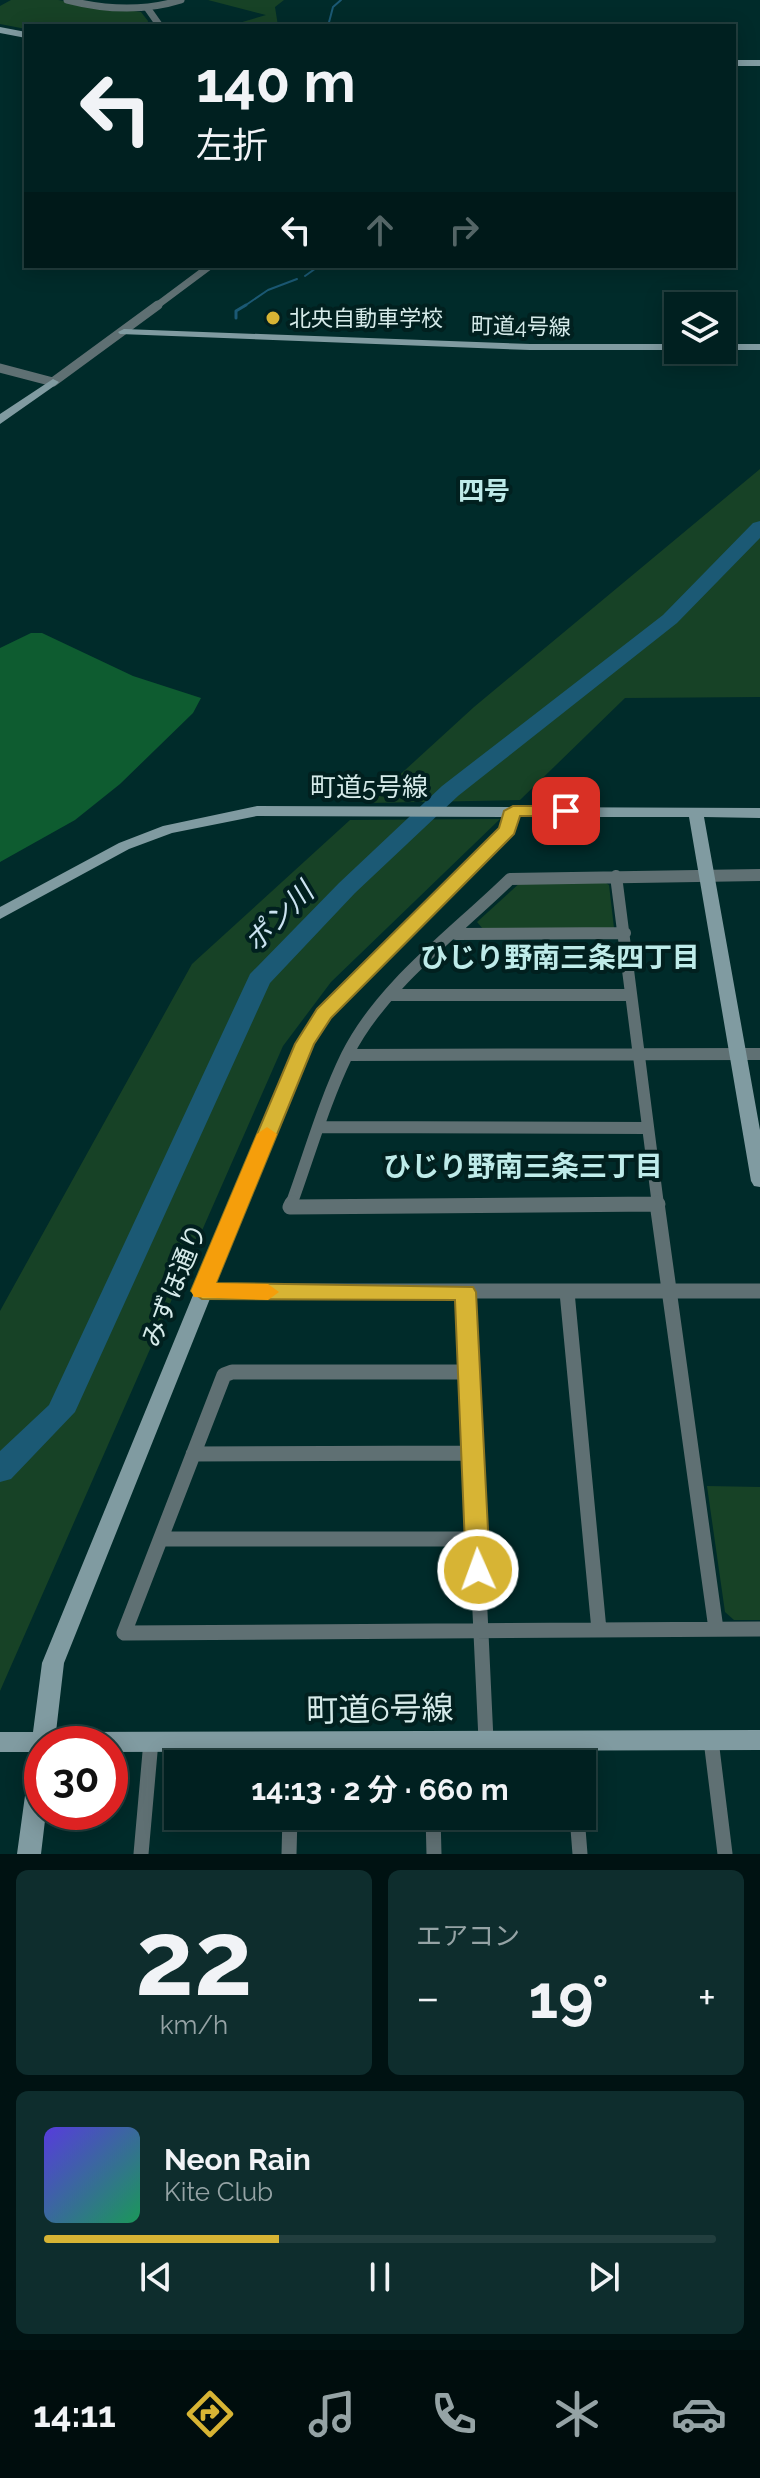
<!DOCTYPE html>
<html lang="ja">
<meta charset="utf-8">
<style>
:root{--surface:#002020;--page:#0e2d2d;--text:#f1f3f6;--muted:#95a3a5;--line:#223e3e;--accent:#d7b434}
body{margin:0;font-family:Raleway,"Noto Sans JP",sans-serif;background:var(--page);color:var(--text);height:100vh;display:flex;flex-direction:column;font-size:30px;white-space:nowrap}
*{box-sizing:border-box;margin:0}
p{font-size:26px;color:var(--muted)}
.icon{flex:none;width:44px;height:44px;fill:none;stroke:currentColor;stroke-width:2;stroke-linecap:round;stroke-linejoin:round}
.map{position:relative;height:1854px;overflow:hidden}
.side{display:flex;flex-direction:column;gap:16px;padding:16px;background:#001212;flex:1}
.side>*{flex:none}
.top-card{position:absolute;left:24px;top:24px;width:712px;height:244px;border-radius:0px;box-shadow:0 4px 20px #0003,0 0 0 2px var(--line);background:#002020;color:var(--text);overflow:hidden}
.buttons{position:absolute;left:664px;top:292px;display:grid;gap:16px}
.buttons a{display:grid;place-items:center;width:72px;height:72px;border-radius:0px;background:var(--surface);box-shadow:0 4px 20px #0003,0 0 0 2px var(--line);font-size:40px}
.speed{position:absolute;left:24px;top:1726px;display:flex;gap:16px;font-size:40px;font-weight:700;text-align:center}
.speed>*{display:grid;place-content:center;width:104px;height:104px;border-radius:50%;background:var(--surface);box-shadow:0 4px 20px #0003,0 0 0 2px var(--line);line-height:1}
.speed .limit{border:12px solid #d22;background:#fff;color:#111}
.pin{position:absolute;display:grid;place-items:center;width:68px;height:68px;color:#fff;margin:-34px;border-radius:16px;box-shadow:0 4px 12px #0006}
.me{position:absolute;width:88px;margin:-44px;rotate:358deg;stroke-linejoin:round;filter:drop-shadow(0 0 6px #0008)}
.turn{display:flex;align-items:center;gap:28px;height:168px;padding:0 40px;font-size:36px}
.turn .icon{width:104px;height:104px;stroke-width:2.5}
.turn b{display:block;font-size:56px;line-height:68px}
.lanes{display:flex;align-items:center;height:76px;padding:0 40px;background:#0003;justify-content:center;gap:40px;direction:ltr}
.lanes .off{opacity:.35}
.big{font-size:60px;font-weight:700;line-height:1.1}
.side .card{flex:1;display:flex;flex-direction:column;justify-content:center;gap:12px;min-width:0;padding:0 28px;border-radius:12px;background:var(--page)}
.side .dial{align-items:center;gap:0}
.dial b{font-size:104px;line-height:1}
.song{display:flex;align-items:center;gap:24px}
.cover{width:96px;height:96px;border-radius:12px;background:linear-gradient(135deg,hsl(250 70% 55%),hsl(150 70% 35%))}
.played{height:8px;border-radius:4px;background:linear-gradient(90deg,var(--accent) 35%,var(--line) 35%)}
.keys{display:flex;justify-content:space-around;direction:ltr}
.heat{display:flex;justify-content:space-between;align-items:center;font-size:44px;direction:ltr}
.side .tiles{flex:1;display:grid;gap:16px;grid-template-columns:1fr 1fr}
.card:last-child{grid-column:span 2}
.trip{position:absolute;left:164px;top:1750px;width:432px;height:80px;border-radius:0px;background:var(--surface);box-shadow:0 4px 20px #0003,0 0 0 2px var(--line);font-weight:700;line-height:80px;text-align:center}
.tabs{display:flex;height:128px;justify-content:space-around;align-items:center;background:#000d0d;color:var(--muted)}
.tabs .icon{width:56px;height:56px}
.tabs .current{color:var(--accent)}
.tabs b{font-size:36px;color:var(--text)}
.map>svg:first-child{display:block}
</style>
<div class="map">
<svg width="760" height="1854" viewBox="0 0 760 1854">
<rect width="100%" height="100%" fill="#002b2a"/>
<path fill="#174226" d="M11,0H58L141,12L148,21L147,26H26V29L0,24V6Z
M208,0H284L275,7L278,26L239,23L266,15Z
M760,469V697L625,698L520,800L369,803L474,707Z
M500,819L331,982L283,1046L0,1691V1311L192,964L350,820Z
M600,879L609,885L614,928L483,929L477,922L522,881Z
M707,1486L760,1487V1620H734L725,1612Z"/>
<path fill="#0e5c30" d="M31,633H42L133,676L201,698L193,713L120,784L75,820L0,862V648Z"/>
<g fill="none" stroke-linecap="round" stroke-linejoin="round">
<path stroke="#1b5974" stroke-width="2" d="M328,26L333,7L341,0
M305,276L319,266
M243,307L268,290L297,279"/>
<path stroke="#1b5974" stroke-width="3" d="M236,318V311L246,305"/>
<path fill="#1b5974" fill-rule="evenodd" d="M760,521V538L677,623L458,796L355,893L270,983L75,1412L11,1479L0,1482V1451L49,1405L250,974L339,883L442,786L663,615L753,523Z"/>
<path stroke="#5f7073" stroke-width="7" d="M67,0C106,10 143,12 181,0
M148,9L160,26
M155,307L210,266"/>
<path stroke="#5f7073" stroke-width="9" d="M0,368L53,382L158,305"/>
<path stroke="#5f7073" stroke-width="12" d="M616,876L658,1205
M456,934L625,933
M392,995H629
M347,1055L760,1054
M319,1127L647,1128
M291,1205C309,1156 324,1102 347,1055C382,985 455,933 510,879L760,875
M540,1205L658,1204"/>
<path stroke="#5f7073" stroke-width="15" d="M292,1203L290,1207L658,1204
M657,1203L716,1629
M202,1291H760
M465,1292L486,1740
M567,1292L599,1630
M470,1372H232L224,1375L124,1633L760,1629
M193,1454L472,1453
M162,1539H477
M572,1739L574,1764
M431,1740L432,1764
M711,1740L725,1854
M291,1742V1764
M433,1816L434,1854
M577,1816L580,1854
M141,1854L151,1741
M289,1854L290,1816"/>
<path fill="#809ba1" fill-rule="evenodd" d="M0,27L26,32V38L0,33Z
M734,60H760V66H734Z
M124,329L530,344H678L680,350H530L120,334L118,332Z
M722,344H760V350H722Z
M53,379L59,382L57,384L0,424V414Z
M257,806L760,808V818L704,817L760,1130V1187L754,1186L751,1181L689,817H519L512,833L330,1017L312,1044L64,1663L56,1732L760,1730V1750L110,1752V1744H42V1812H46L41,1854H17L31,1752H0V1732H33L42,1663L296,1044L318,1009L500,829L504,817L257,816L172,833L129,849L0,919V907L119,843L163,826Z"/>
</g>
<path fill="#d7b434" stroke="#8c7522" stroke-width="2" d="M513,806H566L575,811L566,816H520L514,834L331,1018L314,1044L216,1283L473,1287L476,1292L490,1570L486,1577L478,1580L469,1577L466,1570L455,1300L202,1299L191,1291L295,1044L317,1009L499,828L504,811Z"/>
<path fill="#f59e0b" d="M267,1127L277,1134L216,1283L268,1284L279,1292L268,1300L194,1297L191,1291L257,1134Z"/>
<circle fill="#d7b434" stroke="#01201f" stroke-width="3" cx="273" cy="318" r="8"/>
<g text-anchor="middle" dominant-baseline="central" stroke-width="8" stroke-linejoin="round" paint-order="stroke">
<g font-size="22" fill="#d6ebea" stroke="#01201f" text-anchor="start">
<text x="289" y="318">北央自動車学校</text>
</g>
<g font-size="22" fill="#d6ebea" stroke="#01201f">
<text transform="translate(521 326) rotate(1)">町道4号線</text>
</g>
<g font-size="26" font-weight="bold" fill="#beebe9" stroke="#01201f">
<text x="484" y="491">四号</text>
</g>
<g font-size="26" fill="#d6ebea" stroke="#01201f">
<text x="369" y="787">町道5号線</text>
<text transform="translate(174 1285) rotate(-68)">みずほ通り</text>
</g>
<g font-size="28" font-style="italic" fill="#cbe3f1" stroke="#01201f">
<text transform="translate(279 917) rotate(-45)">ポン川</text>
</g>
<g font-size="28" font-weight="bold" fill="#beebe9" stroke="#01201f">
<text x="560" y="957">ひじり野南三条四丁目</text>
<text x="523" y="1166">ひじり野南三条三丁目</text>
</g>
<g font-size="32" fill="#d6ebea" stroke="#01201f">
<text transform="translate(380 1709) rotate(-1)">町道6号線</text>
</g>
</g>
</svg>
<div class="buttons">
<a><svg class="icon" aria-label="layers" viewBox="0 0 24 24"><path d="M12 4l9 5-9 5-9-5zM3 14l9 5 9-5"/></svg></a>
</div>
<div class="speed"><div class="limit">30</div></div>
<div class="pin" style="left:566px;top:811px;background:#d93025"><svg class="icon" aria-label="arrive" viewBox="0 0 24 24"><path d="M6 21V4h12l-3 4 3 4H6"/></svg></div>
<svg class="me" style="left:478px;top:1570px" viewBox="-20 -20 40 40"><circle r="17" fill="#d7b434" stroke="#fff" stroke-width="3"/><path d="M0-11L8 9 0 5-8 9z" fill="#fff"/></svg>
<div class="trip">14:13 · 2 分 · 660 m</div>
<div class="top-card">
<div class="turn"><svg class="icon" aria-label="left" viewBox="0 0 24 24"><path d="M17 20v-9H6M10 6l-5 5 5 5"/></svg><div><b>140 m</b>左折</div></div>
<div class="lanes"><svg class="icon" aria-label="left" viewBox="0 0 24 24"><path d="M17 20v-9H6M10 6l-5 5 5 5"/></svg><svg class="icon off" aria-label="ahead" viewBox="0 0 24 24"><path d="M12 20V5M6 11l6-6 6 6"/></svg><svg class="icon off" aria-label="right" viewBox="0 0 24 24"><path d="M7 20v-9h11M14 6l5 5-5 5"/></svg></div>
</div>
</div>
<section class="side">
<div class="tiles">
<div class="card dial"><b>22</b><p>km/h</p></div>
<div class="card"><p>エアコン</p>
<div class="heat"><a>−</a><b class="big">19°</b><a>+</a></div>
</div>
<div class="card">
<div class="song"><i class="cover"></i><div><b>Neon Rain</b><p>Kite Club</p></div></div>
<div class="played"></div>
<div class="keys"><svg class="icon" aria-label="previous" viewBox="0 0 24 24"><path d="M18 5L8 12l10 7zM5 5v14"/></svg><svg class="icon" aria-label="pause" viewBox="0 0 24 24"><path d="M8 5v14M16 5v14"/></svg><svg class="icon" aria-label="next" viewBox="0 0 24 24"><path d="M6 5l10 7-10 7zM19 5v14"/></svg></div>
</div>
</div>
</section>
<nav class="tabs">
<b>14:11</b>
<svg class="icon current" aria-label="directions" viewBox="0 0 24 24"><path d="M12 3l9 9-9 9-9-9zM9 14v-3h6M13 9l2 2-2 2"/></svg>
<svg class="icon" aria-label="music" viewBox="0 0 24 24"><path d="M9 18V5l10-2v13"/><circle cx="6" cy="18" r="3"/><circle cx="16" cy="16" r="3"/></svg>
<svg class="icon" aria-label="phone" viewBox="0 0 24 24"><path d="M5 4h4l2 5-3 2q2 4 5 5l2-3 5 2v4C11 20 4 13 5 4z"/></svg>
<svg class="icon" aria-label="climate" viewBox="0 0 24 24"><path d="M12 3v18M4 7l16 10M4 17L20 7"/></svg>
<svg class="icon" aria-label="car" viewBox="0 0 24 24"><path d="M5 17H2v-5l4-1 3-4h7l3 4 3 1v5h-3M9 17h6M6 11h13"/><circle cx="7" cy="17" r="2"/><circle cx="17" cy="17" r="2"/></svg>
</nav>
